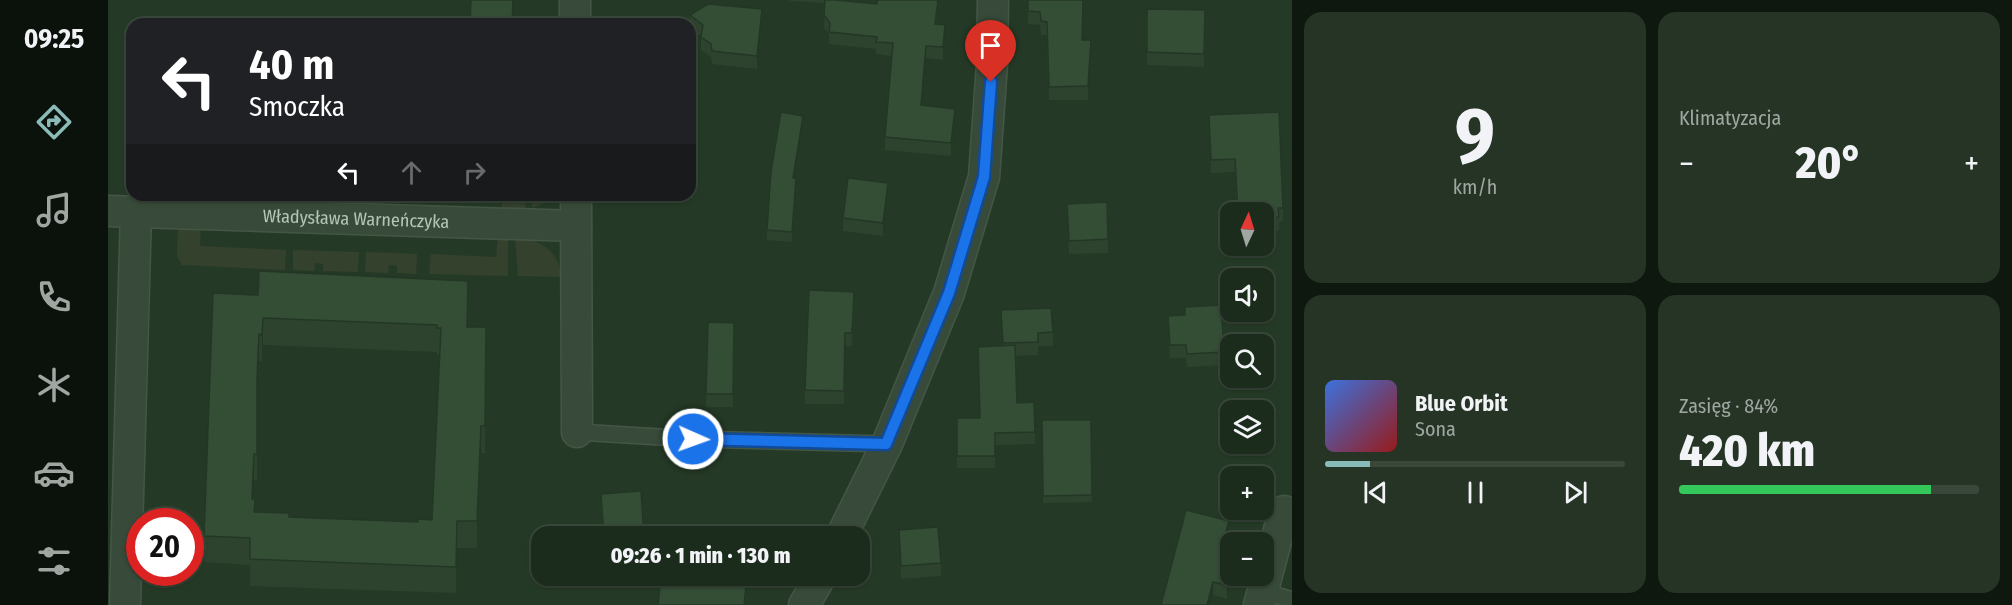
<!DOCTYPE html>
<html lang="pl">
<meta charset="utf-8">
<style>
:root{--surface:#1c2c1c;--page:#253425;--text:#f1f3f6;--muted:#a0a7a3;--line:#3a483b;--accent:#8bbbb9}
body{margin:0;font-family:"Fira Sans Condensed",sans-serif;background:var(--page);color:var(--text);height:100vh;display:flex;flex-direction:column;font-size:22px;white-space:nowrap}
*{box-sizing:border-box;margin:0}
p{font-size:20px;color:var(--muted)}
.icon{flex:none;width:33px;height:33px;fill:none;stroke:currentColor;stroke-width:2;stroke-linecap:round;stroke-linejoin:round}
.map{position:relative;flex:1;overflow:hidden}
.sheet{display:flex;flex-direction:column;gap:12px;padding:12px;background:#0f180f;width:720px}
.sheet>*{flex:none}
.hud{position:absolute;left:18px;top:18px;width:570px;height:183px;border-radius:18px;box-shadow:0 2px 4px #0004,0 0 0 2px var(--line);background:#202124;color:#fff;overflow:hidden}
.needle{width:39px;rotate:4deg}
.buttons{position:absolute;left:1112px;top:202px;display:grid;gap:12px}
.buttons a{display:grid;place-items:center;width:54px;height:54px;border-radius:12px;background:var(--surface);box-shadow:0 2px 4px #0004,0 0 0 2px var(--line);font-size:30px}
.speed{position:absolute;left:18px;top:508px;display:flex;gap:12px;font-size:30px;font-weight:700;text-align:center}
.speed>*{display:grid;place-content:center;width:78px;height:78px;border-radius:50%;background:var(--surface);box-shadow:0 2px 4px #0004,0 0 0 2px var(--line);line-height:1}
.speed .limit{border:9px solid #d22;background:#fff;color:#111}
.pin{position:absolute;display:grid;place-items:center;width:51px;height:51px;color:#fff;margin:-62px -26px;border-radius:50% 50% 50% 0;rotate:-45deg;box-shadow:0 0 6px #0007}
.pin .icon{rotate:45deg}
.me{position:absolute;width:66px;margin:-33px;rotate:92deg;stroke-linejoin:round;filter:drop-shadow(0 0 4px #0008)}
.turn{display:flex;align-items:center;gap:21px;height:126px;padding:0 24px;font-size:27px}
.turn .icon{width:78px;height:78px;stroke-width:2.5}
.turn b{display:block;font-size:42px;line-height:51px}
.lanes{display:flex;align-items:center;height:57px;padding:0 24px;background:#0003;justify-content:center;gap:30px;direction:ltr}
.lanes .off{opacity:.35}
.big{font-size:45px;font-weight:800;line-height:1.1}
.sheet .tile{flex:1;display:flex;flex-direction:column;justify-content:center;gap:9px;min-width:0;padding:0 21px;border-radius:18px;background:var(--page)}
.sheet .dial{align-items:center;gap:0}
.dial b{font-size:78px;line-height:1}
.song{display:flex;align-items:center;gap:18px}
.cover{width:72px;height:72px;border-radius:9px;background:linear-gradient(135deg,hsl(220 70% 55%),hsl(0 70% 35%))}
.played{height:6px;border-radius:3px;background:linear-gradient(90deg,var(--accent) 15%,var(--line) 15%)}
.keys{display:flex;justify-content:space-around;direction:ltr}
.heat{display:flex;justify-content:space-between;align-items:center;font-size:33px;direction:ltr}
.charge{height:9px;border-radius:4px;background:linear-gradient(90deg,#34c759 84%,var(--line) 0)}
.sheet .tiles{flex:1;display:grid;gap:12px;grid-template-columns:repeat(2,1fr)}
.trip{position:absolute;left:423px;top:526px;width:339px;height:60px;border-radius:18px;background:var(--surface);box-shadow:0 2px 4px #0004,0 0 0 2px var(--line);font-weight:800;line-height:60px;text-align:center}
main{display:flex;flex:1;min-height:0}
.menu{display:flex;flex-direction:column;width:108px;justify-content:space-around;align-items:center;background:#0b120b;color:var(--muted)}
.menu .icon{width:42px;height:42px}
.menu .current{color:var(--accent)}
.menu b{font-size:27px;color:var(--text)}
.map>svg:first-child{display:block}
</style>
<main>
<nav class="menu">
<b>09:25</b>
<svg class="icon current" aria-label="directions" viewBox="0 0 24 24"><path d="M12 3l9 9-9 9-9-9zM9 14v-3h6M13 9l2 2-2 2"/></svg>
<svg class="icon" aria-label="music" viewBox="0 0 24 24"><path d="M9 18V5l10-2v13"/><circle cx="6" cy="18" r="3"/><circle cx="16" cy="16" r="3"/></svg>
<svg class="icon" aria-label="phone" viewBox="0 0 24 24"><path d="M5 4h4l2 5-3 2q2 4 5 5l2-3 5 2v4C11 20 4 13 5 4z"/></svg>
<svg class="icon" aria-label="climate" viewBox="0 0 24 24"><path d="M12 3v18M4 7l16 10M4 17L20 7"/></svg>
<svg class="icon" aria-label="car" viewBox="0 0 24 24"><path d="M5 17H2v-5l4-1 3-4h7l3 4 3 1v5h-3M9 17h6M6 11h13"/><circle cx="7" cy="17" r="2"/><circle cx="17" cy="17" r="2"/></svg>
<svg class="icon" aria-label="filters" viewBox="0 0 24 24"><path d="M4 7h16M4 17h16"/><circle cx="9" cy="7" r="2"/><circle cx="15" cy="17" r="2"/></svg>
</nav>
<div class="map">
<svg width="1184" height="605" viewBox="0 0 1184 605">
<rect width="100%" height="100%" fill="#253a26"/>
<path fill="#34412d" d="M394,195H418L417,210L394,209Z
M425,195H446L442,201L424,208Z
M70,226H93L92,246L178,250L177,270L74,265L69,256Z
M390,236L400,237V276L321,274L323,254L388,257Z
M407,237C433,240 450,250 454,277L410,276Z
M185,250L251,252L250,272L215,271V264L207,263L206,271L185,270Z
M258,252L309,254L308,274L289,273V266L281,265L280,273L257,272Z"/>
<g fill="none" stroke-linecap="round" stroke-linejoin="round">
<defs>
<path id="service" d="M469,432L585,439L779,444
M1155,591L1184,600"/>
<g id="minor">
<path d="M467,0V24"/>
<path d="M468,195L469,432"/>
<path id="s1" d="M0,211L468,226"/>
<path d="M733,537L779,444L841,293L876,177L884,64L885,0"/>
<path d="M17,605L28,212"/>
<path d="M696,605L713,576"/>
<path d="M1151,605L1176,511"/>
</g>
</defs>
<use href="#service" stroke="#445746" stroke-width="18"/>
<use href="#minor" stroke="#445746" stroke-width="33"/>
<use href="#service" stroke="#384b3a" stroke-width="15"/>
<use href="#minor" stroke="#384b3a" stroke-width="30"/>
</g>
<path fill="#2d432e" fill-rule="evenodd" d="M682,0H727L769,4V0H831L829,24L837,37L835,60L818,58L814,106L847,121L843,156L777,150V137L784,56L768,54V49L721,44V34L716,28L717,3L682,1Z
M920,0H976L974,40L983,54L980,100H941L939,35H933L932,25L920,24Z
M1039,9L1097,10L1096,67L1039,65Z
M582,15L654,23L649,69L604,64L603,57L593,50V36L582,28Z
M582,86L590,100L586,142L582,141Z
M1101,115L1175,208V221L1171,222V231L1157,232L1155,234V213H1129L1127,172L1103,173Z
M695,126L687,178L688,189L684,242L659,240V230Z
M780,196L775,236L735,231V218Z
M959,204L1000,239V253L961,254Z
M150,295L360,308L359,327H378L377,453H373L369,548H349L348,593L142,586V565L96,562V536ZM155,345L329,352V355H332L324,520L310,522L181,517L147,512L145,499L146,480L149,481V406L151,361H154Z
M746,305L744,346H737L736,404H697V390Z
M893,310L945,332V346H930V355L907,356L909,403L926,402L927,444L887,445V468H849V418H871L894,346Z
M1060,316L1116,352V365L1079,367L1078,358H1062Z
M600,322L626,323L625,407H598Z
M934,420H983L984,502L935,503Z
M493,494L536,537H495Z
M791,530L833,563V576L793,579Z
M1121,534L1117,550L1122,576H1125L1119,599L1105,595L1102,605H1053Z"/>
<path fill="#243726" d="M405,0H406V24H404Z
M830,0H831L827,37V24Z
M654,9V23L649,69V56Z
M837,25V37L835,60V47Z
M983,40V54L980,100V86Z
M818,46V58L813,118V105Z
M590,87V100L586,142V128Z
M847,109V121L843,156V143Z
M695,116V126L685,189V178Z
M688,178V189L684,242V232Z
M780,183V196L775,236V223Z
M1157,218V232L1155,234V221Z
M155,318V345L154,361V335Z
M151,334V361L149,406V481V379Z
M373,426V453L369,548V521Z
M146,454V480L144,526V499Z
M349,521V548L348,593V567Z
M1121,521V534L1113,563V549Z
M1122,574V576H1125L1119,599V585Z
M1105,582V595L1102,605H1099Z"/>
<path fill="#344e36" stroke="#243726" stroke-width="1.5" fill-rule="evenodd" d="M363,0H405L404,24H362Z
M717,0H727L769,4V0H830L827,24L837,25L835,47L818,46L813,105L847,109L843,143L777,137L785,43L768,42L769,37L721,32L722,23L716,15Z
M920,0H975L974,40H983L980,86L941,87L939,22L933,21L932,12L920,11Z
M600,4L654,9L649,56L604,51L603,44L593,37L595,25L582,15Z
M1039,9L1097,10L1096,54L1039,52Z
M582,86L590,87L586,128H582Z
M673,112L695,116L685,178H688L684,232L659,230L663,172Z
M1171,112L1175,208H1170L1171,217L1157,218L1155,221V213H1130L1127,159L1103,160L1101,115Z
M740,178L780,183L775,223L735,218Z
M999,202L1000,239L961,241L959,204Z
M151,271L360,281L359,327H378L377,426H373L369,521H349L348,567L142,559V538L96,536L105,293L150,295ZM155,318L329,325V328H333L324,520L310,519V522L181,517V513L146,512L147,499H144L146,454H149V379L151,334L154,335Z
M701,290L746,292L744,333H737L736,391L697,390Z
M1113,305L1116,352L1079,354L1078,345H1062L1060,316L1077,315V307Z
M943,308L945,332L930,333V342L895,343L893,310Z
M600,322L626,323L625,394H598Z
M907,345L909,403L926,402L927,432L887,433V456H849V418H872L870,347Z
M934,420H983L984,495L935,496Z
M533,491L536,537H496L493,494Z
M1078,510L1121,521L1113,549L1122,552V574L1119,585L1105,582L1099,605H1053Z
M830,527L833,563L793,566L791,530Z
M553,576H639L636,605H550Z"/>
<g fill="none" stroke-linecap="round" stroke-linejoin="round">
<defs>
<path id="route" d="M585,439L778,444L841,293L876,177L883,82"/>
</defs>
<use href="#route" stroke="#114b97" stroke-width="15"/>
<use href="#route" stroke="#1a73e8" stroke-width="10"/>
</g>
<g text-anchor="middle" dominant-baseline="central" stroke-width="6" stroke-linejoin="round" paint-order="stroke">
<g font-size="18" fill="#b4c6b6" stroke="#1d2f1f">
<text stroke="none"><textPath href="#s1" startOffset="248">Władysława Warneńczyka</textPath></text>
</g>
</g>
</svg>
<div class="buttons">
<a><svg class="needle" viewBox="-14 -14 28 28"><path d="M0-13l5 13h-10z" fill="#e53935"/><path d="M0 13l5-13h-10z" fill="#a0a7a3"/></svg></a>
<a><svg class="icon" aria-label="sound" viewBox="0 0 24 24"><path d="M4 9h4l5-4v14l-5-4H4zM17 9q2 3 0 6"/></svg></a>
<a><svg class="icon" aria-label="search" viewBox="0 0 24 24"><circle cx="10" cy="10" r="6"/><path d="M15 15l6 6"/></svg></a>
<a><svg class="icon" aria-label="layers" viewBox="0 0 24 24"><path d="M12 4l9 5-9 5-9-5zM3 14l9 5 9-5"/></svg></a>
<a>+</a>
<a>−</a>
</div>
<div class="speed"><div class="limit">20</div></div>
<div class="pin" style="left:883px;top:82px;background:#d93025"><svg class="icon" aria-label="arrive" viewBox="0 0 24 24"><path d="M6 21V4h12l-3 4 3 4H6"/></svg></div>
<svg class="me" style="left:585px;top:439px" viewBox="-20 -20 40 40"><circle r="17" fill="#1a73e8" stroke="#fff" stroke-width="3"/><path d="M0-11L8 9 0 5-8 9z" fill="#fff"/></svg>
<div class="trip">09:26 · 1 min · 130 m</div>
<div class="hud">
<div class="turn"><svg class="icon" aria-label="left" viewBox="0 0 24 24"><path d="M17 20v-9H6M10 6l-5 5 5 5"/></svg><div><b>40 m</b>Smoczka</div></div>
<div class="lanes"><svg class="icon" aria-label="left" viewBox="0 0 24 24"><path d="M17 20v-9H6M10 6l-5 5 5 5"/></svg><svg class="icon off" aria-label="ahead" viewBox="0 0 24 24"><path d="M12 20V5M6 11l6-6 6 6"/></svg><svg class="icon off" aria-label="right" viewBox="0 0 24 24"><path d="M7 20v-9h11M14 6l5 5-5 5"/></svg></div>
</div>
</div>
<section class="sheet">
<div class="tiles">
<div class="tile dial"><b>9</b><p>km/h</p></div>
<div class="tile"><p>Klimatyzacja</p>
<div class="heat"><a>−</a><b class="big">20°</b><a>+</a></div>
</div>
<div class="tile">
<div class="song"><i class="cover"></i><div><b>Blue Orbit</b><p>Sona</p></div></div>
<div class="played"></div>
<div class="keys"><svg class="icon" aria-label="previous" viewBox="0 0 24 24"><path d="M18 5L8 12l10 7zM5 5v14"/></svg><svg class="icon" aria-label="pause" viewBox="0 0 24 24"><path d="M8 5v14M16 5v14"/></svg><svg class="icon" aria-label="next" viewBox="0 0 24 24"><path d="M6 5l10 7-10 7zM19 5v14"/></svg></div>
</div>
<div class="tile"><p>Zasięg · 84%</p><b class="big">420 km</b><div class="charge"></div></div>
</div>
</section>
</main>
